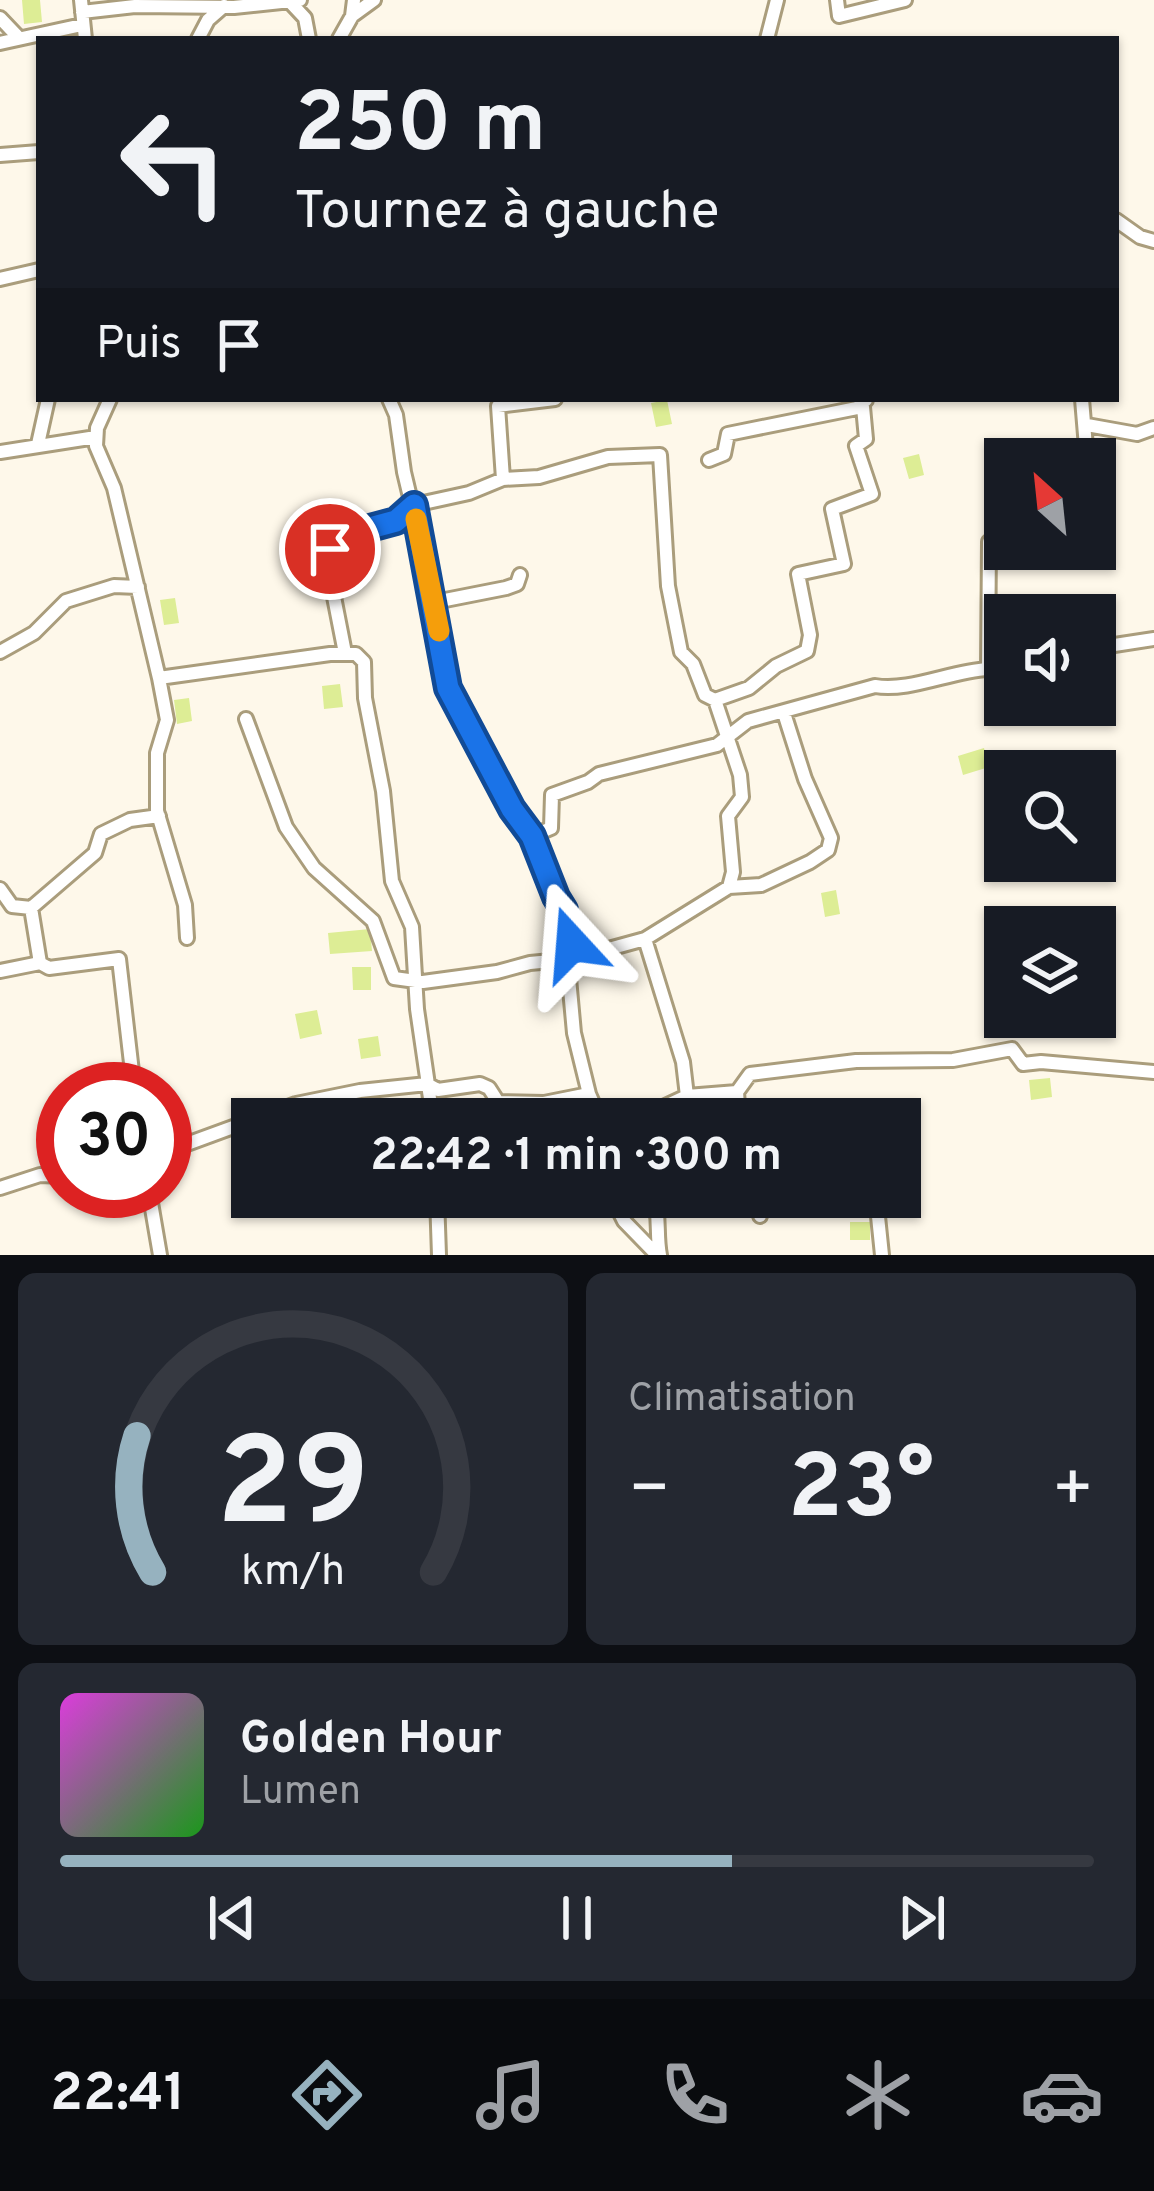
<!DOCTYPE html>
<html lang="fr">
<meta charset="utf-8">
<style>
:root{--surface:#171b24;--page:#242831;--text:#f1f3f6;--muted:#9ea1a6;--line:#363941;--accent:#96b2bf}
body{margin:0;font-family:Overpass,sans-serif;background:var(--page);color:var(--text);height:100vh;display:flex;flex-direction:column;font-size:45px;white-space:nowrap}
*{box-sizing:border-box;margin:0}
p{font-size:39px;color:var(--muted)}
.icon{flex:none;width:66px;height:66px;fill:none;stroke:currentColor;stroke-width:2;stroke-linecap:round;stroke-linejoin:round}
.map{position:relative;height:1255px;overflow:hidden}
.side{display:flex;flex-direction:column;gap:18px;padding:18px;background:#0d0f14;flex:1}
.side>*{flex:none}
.top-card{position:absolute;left:36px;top:36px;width:1083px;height:366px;border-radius:0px;box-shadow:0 3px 9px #0004;background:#171b24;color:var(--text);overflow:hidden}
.needle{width:78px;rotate:333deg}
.controls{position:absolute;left:984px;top:438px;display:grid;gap:24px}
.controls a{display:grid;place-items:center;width:132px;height:132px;border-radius:0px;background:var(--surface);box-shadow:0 3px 9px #0004;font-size:60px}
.speed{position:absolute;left:36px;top:1062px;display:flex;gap:24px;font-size:60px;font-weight:700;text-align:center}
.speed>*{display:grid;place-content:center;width:156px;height:156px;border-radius:50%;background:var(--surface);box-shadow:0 3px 9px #0004;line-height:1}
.speed .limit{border:18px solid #d22;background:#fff;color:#111}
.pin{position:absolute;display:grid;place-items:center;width:102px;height:102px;color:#fff;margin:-51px;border:6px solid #fff;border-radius:50%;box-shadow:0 3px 12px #0007}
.me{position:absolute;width:132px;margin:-66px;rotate:341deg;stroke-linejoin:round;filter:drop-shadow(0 0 9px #0008)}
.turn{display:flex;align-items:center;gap:42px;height:252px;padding:0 60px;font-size:54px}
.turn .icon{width:156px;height:156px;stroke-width:2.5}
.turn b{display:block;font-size:84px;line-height:102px}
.then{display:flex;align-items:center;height:114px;padding:0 60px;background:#0003;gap:24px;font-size:45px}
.big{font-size:90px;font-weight:700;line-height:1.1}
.side .card{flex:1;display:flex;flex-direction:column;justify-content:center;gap:18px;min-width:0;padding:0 42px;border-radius:18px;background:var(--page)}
.side .dial{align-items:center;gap:0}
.dial svg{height:312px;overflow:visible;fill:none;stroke:var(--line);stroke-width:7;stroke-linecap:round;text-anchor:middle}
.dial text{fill:var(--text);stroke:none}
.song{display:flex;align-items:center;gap:36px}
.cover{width:144px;height:144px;border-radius:18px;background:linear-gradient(135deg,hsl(300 70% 55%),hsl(120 70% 35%))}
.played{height:12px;border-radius:6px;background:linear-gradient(90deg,var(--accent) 65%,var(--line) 65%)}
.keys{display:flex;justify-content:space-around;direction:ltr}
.heat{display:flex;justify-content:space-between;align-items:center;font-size:66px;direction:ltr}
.side .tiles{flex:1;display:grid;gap:18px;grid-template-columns:1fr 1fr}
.card:last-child{grid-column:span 2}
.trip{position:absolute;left:231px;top:1098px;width:690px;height:120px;border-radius:0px;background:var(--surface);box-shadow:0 3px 9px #0004;font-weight:700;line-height:120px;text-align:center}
.tab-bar{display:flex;height:192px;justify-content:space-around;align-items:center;background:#090b0e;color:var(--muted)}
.tab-bar .icon{width:84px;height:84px}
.tab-bar .selected{color:var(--accent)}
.tab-bar b{font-size:54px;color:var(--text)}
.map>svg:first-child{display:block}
</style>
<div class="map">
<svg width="1154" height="1255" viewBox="0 0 1154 1255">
<rect width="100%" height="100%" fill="#fef8ea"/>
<path fill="#dded95" d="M22,0H40L42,22L24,24Z
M667,400L672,424L656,427L651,403Z
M919,454L924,475L909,479L903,458Z
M175,598L179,623L164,625L160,600Z
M340,684L343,707L324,709L322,686Z
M189,698L192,721L177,724L174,700Z
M984,748L989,767L963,775L958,756Z
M836,890L840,914L825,917L821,893Z
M370,929L372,951L330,954L328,933Z
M352,967H371V990H353Z
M317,1010L322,1034L300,1039L295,1014Z
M378,1036L381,1056L361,1059L358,1039Z
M1050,1078L1052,1097L1031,1100L1029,1080Z
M850,1222H870V1240H850Z"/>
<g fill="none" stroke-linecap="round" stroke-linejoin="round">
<defs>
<path id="minor" d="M81,0L85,39
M837,0L839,16L905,0
M290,2L305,18L309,39
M82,12L135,6L234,7L300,0
M352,16L374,0
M0,18L19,38
M198,39L208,20L224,6
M339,39L352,16L354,0
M767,39L777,0
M0,43L82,25
M0,155L39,152
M1116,220L1140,237L1154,241
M0,279L39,270
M110,399L97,428L96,446L114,488L159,678L330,654H356L364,662L365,698L383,791L392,881L412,927L417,1009L433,1119
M389,399L396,415L404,472L435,602L447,683L512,809L529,829L564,910L574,954L568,967L574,1033L589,1094L600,1119
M1082,399L1087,459
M1087,425L1137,434L1154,428
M38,444L48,399
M0,452L96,437
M709,460L724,454L728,434L857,408L866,400
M503,479L498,406L555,399
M435,602L506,588L517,584L520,575
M1095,648L1154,639
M0,652L34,633L66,601L114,586L138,587
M345,653L326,556L340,536L396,521L414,505L469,493L503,479L539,477L608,457L660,455L668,586L681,652L693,664L705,695L715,700L740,775L742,797L728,816L733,872L729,887
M1095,657V666
M159,678L167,720L157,753V811L185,905L187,938
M715,700L749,688L776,666L807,651L810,635L798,574L844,564L832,509L872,494L856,446L866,439L863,407
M246,719L286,827L314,868L373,921L394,978L423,982L497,972L530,963L572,959L645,939L729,887L761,885L810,862L828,850L831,838L805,779L784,713
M532,836L551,828L552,795L588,782L599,774L717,745L748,721L875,686C909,692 951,671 988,669L989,542L1005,536
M0,889L12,906L31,908
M645,939L683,1062L687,1096
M40,963L31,908L95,853L101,834L130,820L159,816
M0,971L40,963L49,968L119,959L134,1089
M737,1092L739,1119
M600,1119L657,1110L687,1096L737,1092L750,1074L856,1061L953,1060L1012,1049L1023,1064L1041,1062L1154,1072
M165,1152L296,1104L360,1091L427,1084L438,1090L480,1084L489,1088L498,1102L544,1103L589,1094
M0,1188L40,1175L63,1176
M149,1191L160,1255
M437,1197L439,1255
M612,1197L624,1221L657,1255
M654,1197C660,1216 656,1235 660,1255
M756,1197L760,1216
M876,1197L882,1255"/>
</defs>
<use href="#minor" stroke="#aa9d7c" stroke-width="18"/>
<use href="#minor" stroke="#fff" stroke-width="12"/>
</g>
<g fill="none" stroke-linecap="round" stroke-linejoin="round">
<defs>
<path id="route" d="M330,549L344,535L396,521L414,505L448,688L512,809L532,836L556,897L564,910L572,944"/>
</defs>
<use href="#route" stroke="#114b97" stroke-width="30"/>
<use href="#route" stroke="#1a73e8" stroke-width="21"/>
<path stroke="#f59e0b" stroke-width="21" d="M416,519L439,631"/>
</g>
</svg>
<div class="controls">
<a><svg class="needle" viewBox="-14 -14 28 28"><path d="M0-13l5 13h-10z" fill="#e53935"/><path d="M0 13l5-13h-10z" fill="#9ea1a6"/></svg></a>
<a><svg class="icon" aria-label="sound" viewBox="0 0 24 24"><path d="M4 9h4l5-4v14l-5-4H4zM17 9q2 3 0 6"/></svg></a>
<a><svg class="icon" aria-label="search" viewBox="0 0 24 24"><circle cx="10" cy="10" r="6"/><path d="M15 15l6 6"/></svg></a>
<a><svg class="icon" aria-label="layers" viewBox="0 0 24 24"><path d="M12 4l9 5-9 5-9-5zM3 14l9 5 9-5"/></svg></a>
</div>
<div class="speed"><div class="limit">30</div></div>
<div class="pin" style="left:330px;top:549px;background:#d93025"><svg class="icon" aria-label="arrive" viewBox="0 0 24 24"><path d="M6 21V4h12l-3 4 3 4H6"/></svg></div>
<svg class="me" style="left:572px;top:944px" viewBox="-20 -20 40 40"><path d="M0-17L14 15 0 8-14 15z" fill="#1a73e8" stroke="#fff" stroke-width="4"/></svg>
<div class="trip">22:42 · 1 min · 300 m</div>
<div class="top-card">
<div class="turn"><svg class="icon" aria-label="left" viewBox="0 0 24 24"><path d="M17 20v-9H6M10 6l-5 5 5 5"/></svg><div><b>250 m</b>Tournez à gauche</div></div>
<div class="then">Puis<svg class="icon" aria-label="arrive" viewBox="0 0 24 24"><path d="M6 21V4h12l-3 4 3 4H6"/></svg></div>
</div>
</div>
<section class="side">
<div class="tiles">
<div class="card dial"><svg viewBox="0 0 100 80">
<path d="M14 69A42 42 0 1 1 86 69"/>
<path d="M14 69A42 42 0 0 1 10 34" stroke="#96b2bf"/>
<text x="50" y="56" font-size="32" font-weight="700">29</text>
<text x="50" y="72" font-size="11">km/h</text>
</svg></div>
<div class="card"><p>Climatisation</p>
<div class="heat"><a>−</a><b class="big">23°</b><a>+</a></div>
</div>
<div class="card">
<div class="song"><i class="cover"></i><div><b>Golden Hour</b><p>Lumen</p></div></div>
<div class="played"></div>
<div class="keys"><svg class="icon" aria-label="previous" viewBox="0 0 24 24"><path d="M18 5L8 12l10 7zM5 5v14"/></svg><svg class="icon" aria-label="pause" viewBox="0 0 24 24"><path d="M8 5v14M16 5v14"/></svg><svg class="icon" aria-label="next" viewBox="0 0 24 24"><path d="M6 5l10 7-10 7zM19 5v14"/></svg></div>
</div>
</div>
</section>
<nav class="tab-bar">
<b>22:41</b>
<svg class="icon selected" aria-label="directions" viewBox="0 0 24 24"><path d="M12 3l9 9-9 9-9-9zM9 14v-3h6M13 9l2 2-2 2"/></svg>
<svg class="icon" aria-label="music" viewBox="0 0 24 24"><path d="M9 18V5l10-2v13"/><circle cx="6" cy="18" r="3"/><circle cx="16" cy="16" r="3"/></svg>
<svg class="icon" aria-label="phone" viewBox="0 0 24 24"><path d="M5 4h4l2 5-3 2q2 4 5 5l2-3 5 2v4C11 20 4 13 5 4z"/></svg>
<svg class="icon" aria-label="climate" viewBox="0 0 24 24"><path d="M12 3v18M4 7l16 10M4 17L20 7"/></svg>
<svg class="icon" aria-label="car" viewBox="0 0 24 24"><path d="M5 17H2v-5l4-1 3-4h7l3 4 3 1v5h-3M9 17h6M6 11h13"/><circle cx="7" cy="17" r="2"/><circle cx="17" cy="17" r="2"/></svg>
</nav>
